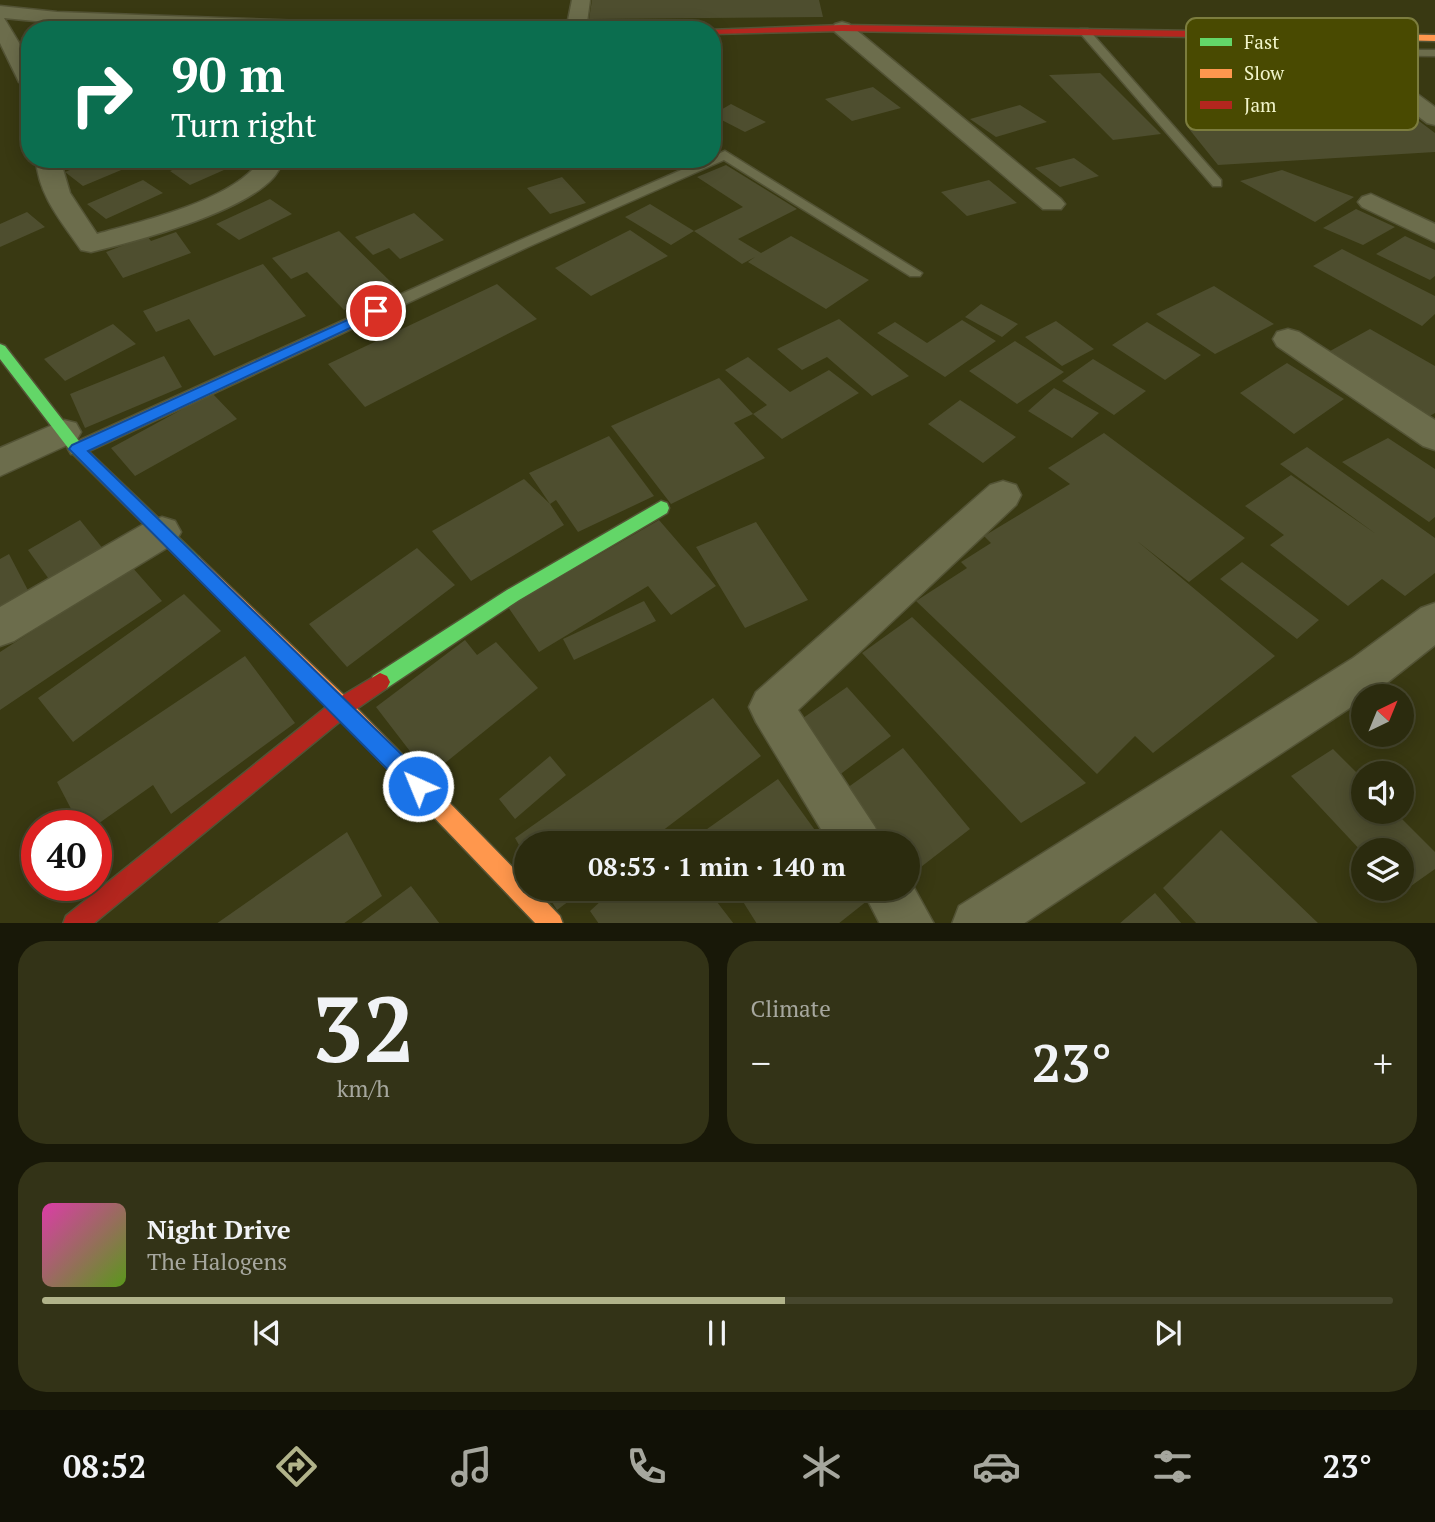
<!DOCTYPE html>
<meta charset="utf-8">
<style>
:root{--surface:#2b2b0e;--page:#333317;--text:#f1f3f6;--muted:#a6a79e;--line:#47472e;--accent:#b1b38a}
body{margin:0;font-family:"PT Serif",serif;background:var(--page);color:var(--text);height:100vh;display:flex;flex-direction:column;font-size:26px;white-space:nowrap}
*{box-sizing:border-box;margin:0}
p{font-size:23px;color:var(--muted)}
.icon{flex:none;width:38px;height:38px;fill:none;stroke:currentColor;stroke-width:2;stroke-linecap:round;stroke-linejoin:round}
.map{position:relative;height:923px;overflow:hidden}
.drawer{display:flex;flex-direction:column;gap:18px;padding:18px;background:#181808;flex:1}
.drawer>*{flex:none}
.guide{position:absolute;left:21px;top:21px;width:700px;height:147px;border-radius:28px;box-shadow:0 4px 18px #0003,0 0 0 2px var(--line);background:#0b6e4f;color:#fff;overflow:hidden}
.needle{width:46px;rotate:43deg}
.controls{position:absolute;left:1351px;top:684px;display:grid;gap:14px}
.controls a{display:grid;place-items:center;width:63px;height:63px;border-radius:50%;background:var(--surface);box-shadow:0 4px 18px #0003,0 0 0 2px var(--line);font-size:35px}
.speed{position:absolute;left:21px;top:810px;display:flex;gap:14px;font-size:35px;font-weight:700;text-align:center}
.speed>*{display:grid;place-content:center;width:91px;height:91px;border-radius:50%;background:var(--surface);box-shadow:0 4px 18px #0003,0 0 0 2px var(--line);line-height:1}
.speed .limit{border:10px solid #d22;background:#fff;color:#111}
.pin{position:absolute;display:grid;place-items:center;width:60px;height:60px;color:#fff;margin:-30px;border:4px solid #fff;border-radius:50%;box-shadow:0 2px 7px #0007}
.me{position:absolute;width:77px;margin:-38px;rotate:316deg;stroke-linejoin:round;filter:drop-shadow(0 0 5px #0008)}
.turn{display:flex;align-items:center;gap:24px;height:147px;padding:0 35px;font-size:32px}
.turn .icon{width:91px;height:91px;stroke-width:2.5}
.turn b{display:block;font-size:49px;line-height:60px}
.big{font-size:52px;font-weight:600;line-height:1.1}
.drawer .widget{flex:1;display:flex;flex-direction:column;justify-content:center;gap:10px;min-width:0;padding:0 24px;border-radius:28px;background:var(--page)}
.drawer .dial{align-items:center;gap:0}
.dial b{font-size:91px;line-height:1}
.song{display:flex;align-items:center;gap:21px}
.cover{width:84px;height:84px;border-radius:10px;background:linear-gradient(135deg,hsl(320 70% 55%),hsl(90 70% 35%))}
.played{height:7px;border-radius:4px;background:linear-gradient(90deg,var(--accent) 55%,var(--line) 55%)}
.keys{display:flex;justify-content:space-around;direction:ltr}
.heat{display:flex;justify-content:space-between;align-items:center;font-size:38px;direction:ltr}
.drawer .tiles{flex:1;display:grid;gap:18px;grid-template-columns:1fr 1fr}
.widget:last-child{grid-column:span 2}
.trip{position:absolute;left:514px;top:831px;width:406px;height:70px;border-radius:35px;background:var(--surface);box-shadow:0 4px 18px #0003,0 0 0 2px var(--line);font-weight:600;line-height:70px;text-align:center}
.tab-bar{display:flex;height:112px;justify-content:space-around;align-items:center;background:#111106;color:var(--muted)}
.tab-bar .icon{width:49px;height:49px}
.tab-bar .selected{color:var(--accent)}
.tab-bar b{font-size:32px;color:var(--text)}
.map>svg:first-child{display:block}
</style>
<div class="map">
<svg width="1435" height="924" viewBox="0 0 1435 924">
<rect width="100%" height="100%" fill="#393912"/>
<path fill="#4e4e2f" d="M592,0H819L823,17L589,19Z
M1100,73L1161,134L1113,140L1049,75Z
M873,87L901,108L852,121L825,99Z
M731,104L766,122L745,132L712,115Z
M1020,105L1047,122L996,137L970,119Z
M1411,115L1435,133V152L1218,165L1189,129Z
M1074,158L1099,176L1060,187L1035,168Z
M96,159H133L138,163L83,186L65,172Z
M199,159H237L242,162L190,185L170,171Z
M642,159H681L660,170Z
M726,165L797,209L738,239L761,253L791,236L869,280L826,309L748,262L755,257L742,264L694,231L743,207L697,177Z
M1282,170L1354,197L1315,222L1240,181Z
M562,177L586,203L550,214L527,188Z
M143,180L163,193L106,219L87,204Z
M989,180L1017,203L967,216L941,192Z
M270,199L292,214L239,240L216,224Z
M650,204L694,231L671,245L625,217Z
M1356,209L1395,227L1363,245L1323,228Z
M27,212L45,227L0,247V224Z
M414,213L444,240L400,259L389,248L373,255L355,237Z
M630,230L668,256L591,296L555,268Z
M339,231L396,287L344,310L307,272L291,279L272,258Z
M176,232L191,253L123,278L106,252L147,236L151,241Z
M1405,236L1435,250V276L1430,280L1376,254Z
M1342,249L1435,296V314L1422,326L1313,266Z
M263,264L306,316L214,356L189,319L156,332L143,311Z
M497,284L537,319L365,407L328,364Z
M1214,286L1274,324L1215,354L1156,314Z
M981,304L1018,324L1002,337L965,317Z
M839,319L909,376L872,396L827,357L802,370L777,349Z
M962,320L996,341L945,377L877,333L895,322L927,343Z
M1056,321L1094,349L1062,366L1025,337Z
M1147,322L1201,355L1165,380L1112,345Z
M113,324L136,344L65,381L44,359Z
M1370,329L1435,366V413L1423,420L1321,356Z
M1015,341L1064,372L1017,404L969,371Z
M164,356L182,387L85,428L70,394Z
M748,357L790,392L829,370L859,393L782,439L753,414L767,405L725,370Z
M1093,359L1146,391L1114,415L1062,381Z
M1287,363L1344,399L1294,434L1240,393Z
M719,378L753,414L734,423L765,458L671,504L611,426Z
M1054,388L1099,413L1072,438L1028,411Z
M212,393L237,419L135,476L111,448Z
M960,400L1016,437L983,463L928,424Z
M1104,433L1245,538L1189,582L1137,541L1275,656L1153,753L1135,736L1097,774L916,601L967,568L961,562L991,543L984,536L1070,484L1048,468Z
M609,436L654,496L578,532L556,500L550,504L529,473Z
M1388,438L1435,469V517L1429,522L1342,462Z
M1307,447L1435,538V573L1405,596L1382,579L1348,606L1270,545L1284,535L1245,506L1291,475L1376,534L1280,464Z
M524,479L550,504L564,525L471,581L432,531Z
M80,520L104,550L51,582L28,550Z
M659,520L716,586L671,615L648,586L539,652L508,607Z
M756,522L808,600L745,628L696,547Z
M417,548L455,585L347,667L309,624Z
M9,554L32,598L0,616V559Z
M1242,562L1319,620L1297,639L1220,579Z
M132,567L162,601L0,710V652Z
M184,594L221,631L73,742L38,698Z
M644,601L656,621L574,660L563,639Z
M912,617L1086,783L1021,823L862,653Z
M465,640L477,655L496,642L538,688L429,776L376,707Z
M245,656L295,723L171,814L153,785L95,826H80L57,782Z
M847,687L891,736L838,776L796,723Z
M713,698L761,756L645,844H527V859L515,838Z
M903,748L970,829L908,877V844H879L840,793Z
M1333,749L1363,779V812H1395L1435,852V869L1401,893L1397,889H1402V850L1363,853L1291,776Z
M550,756L566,775L515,819L499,799Z
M778,779L825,844H706L700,834Z
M1221,830L1319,924H1197L1163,888Z
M347,832L382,896L343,924H216Z
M411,886L440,924H360Z
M544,889H585L557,910Z
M614,889H707L734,924H599L590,911Z
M735,889H858L867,901L838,924H757Z
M1155,893L1182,924H1119Z"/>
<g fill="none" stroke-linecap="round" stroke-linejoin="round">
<defs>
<path id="lane" d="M1080,29H1088L1221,180V186H1213L1080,33Z
M1350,50H1435V56L1346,55V51Z
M725,151L922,273L920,276H910L724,160L528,247L83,454H71L68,449L71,444L518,241Z"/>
<path id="street" d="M572,0H590L586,30H566Z
M0,6L57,12L387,24L397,30C266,30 134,32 4,18L30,61V88L19,82L0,43Z
M842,22L849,24L1061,199L1065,204L1061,209H1043L835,32L832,28L835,24Z
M1325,29L1332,31L1435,107V125L1427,123L1318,39L1315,35Z
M36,159H60L70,193L97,234C142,221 235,200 261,159H285C281,165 278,173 273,178C241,213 138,241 91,252L81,250C62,222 38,195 36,159Z
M1371,194L1435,224V242L1362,207L1358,202L1362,197Z
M1288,329L1299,332L1435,420V450L1423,446L1277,346L1273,339L1277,332Z
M64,420L76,423L81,432L76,441L0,476V448Z
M1003,481L1016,485L1021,495L1016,505L798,710L875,827L882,844H830L756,722L749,707L756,692L990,485Z
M162,517L175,521L181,532L175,543L14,641L0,646V607L149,521Z
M1435,603V645L1383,686L1023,924H952L959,906L1353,658L1421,608Z
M908,877L934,924H880L862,889H908Z"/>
<path id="fast" d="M0,344L5,346L82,445L199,557L202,562L199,567L193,569L187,567L72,453L0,359Z
M661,501L667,503L669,508L667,513L519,600L387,688L380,691L373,688L370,682L373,676L507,590Z"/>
<path id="slow" d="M1311,33L1435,35V41L1308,38V34Z
M193,555L199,557L349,700L527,882V889H534L560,916L563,924H536L335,714L187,567L184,562L187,557Z"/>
<path id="jam" d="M842,25L1311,33L1315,36L1311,39L842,31L712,34V30H708Z
M380,673L387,676L390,682L387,688L349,714L93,924H63L66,916L335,700Z"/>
</defs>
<use href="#lane" stroke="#535335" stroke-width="3"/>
<use href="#street" stroke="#535335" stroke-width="3"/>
<use href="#fast" stroke="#535335" stroke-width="3"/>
<use href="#slow" stroke="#535335" stroke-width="3"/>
<use href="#jam" stroke="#535335" stroke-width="3"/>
<use href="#lane" fill="#6c6d4c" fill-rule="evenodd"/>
<use href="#street" fill="#6c6d4c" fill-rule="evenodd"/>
<use href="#fast" fill="#63d668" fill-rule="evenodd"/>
<use href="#slow" fill="#ff974d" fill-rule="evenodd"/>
<use href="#jam" fill="#b3261e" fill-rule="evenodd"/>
</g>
<path fill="#1a73e8" stroke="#114b97" stroke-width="2" d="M376,307L380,308V314L88,451L426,778L429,786L426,793L418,796L411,793L69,449L72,445Z"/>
<rect x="1186" y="18" width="232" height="112" rx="10" fill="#494a01" stroke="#7c7d3e" stroke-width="2"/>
<rect x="1200" y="38" width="32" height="8" fill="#63d668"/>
<rect x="1200" y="69" width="32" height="9" fill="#ff974d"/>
<rect x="1200" y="101" width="32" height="8" fill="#b3261e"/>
<g font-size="19" fill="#f2f5cb">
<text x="1244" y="49">Fast</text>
<text x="1244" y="80">Slow</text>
<text x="1244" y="112">Jam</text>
</g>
</svg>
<div class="controls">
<a><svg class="needle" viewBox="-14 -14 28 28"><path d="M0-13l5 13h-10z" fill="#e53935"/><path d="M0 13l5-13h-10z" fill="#a6a79e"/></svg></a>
<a><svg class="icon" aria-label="sound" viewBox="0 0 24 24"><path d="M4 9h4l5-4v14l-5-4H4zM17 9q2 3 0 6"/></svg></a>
<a><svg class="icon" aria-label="layers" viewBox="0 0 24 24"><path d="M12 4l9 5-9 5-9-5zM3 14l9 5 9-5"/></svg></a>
</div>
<div class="speed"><div class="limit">40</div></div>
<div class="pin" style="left:376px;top:311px;background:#d93025"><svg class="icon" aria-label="arrive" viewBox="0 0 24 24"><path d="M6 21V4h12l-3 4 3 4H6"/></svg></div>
<svg class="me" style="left:418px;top:786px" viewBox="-20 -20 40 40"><circle r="17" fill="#1a73e8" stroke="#fff" stroke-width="3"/><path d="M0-11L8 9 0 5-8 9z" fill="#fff"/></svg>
<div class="trip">08:53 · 1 min · 140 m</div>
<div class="guide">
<div class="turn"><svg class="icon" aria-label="right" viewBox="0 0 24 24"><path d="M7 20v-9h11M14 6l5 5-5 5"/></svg><div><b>90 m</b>Turn right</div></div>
</div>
</div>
<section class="drawer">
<div class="tiles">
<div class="widget dial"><b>32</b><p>km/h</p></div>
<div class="widget"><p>Climate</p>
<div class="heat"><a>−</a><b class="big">23°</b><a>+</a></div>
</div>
<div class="widget">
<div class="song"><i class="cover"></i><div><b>Night Drive</b><p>The Halogens</p></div></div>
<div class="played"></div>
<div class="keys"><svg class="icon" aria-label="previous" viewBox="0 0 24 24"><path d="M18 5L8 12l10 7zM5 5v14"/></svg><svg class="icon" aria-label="pause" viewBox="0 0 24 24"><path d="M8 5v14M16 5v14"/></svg><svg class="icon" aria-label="next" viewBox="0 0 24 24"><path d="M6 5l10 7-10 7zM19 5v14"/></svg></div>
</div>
</div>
</section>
<nav class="tab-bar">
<b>08:52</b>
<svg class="icon selected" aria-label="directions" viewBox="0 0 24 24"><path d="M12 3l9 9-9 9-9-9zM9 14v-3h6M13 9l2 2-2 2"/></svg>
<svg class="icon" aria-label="music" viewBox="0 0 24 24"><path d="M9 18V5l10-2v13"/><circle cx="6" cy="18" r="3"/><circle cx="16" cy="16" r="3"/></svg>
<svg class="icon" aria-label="phone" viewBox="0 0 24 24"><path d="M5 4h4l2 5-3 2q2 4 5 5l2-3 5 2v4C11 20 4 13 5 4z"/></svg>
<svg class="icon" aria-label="climate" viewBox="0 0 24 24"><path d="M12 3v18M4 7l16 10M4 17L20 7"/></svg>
<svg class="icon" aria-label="car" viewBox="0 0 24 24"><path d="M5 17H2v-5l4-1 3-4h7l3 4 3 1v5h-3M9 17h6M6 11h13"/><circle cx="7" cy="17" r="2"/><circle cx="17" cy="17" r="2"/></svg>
<svg class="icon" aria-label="filters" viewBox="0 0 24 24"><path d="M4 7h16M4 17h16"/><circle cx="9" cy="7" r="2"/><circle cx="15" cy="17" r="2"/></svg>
<b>23°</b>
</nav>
